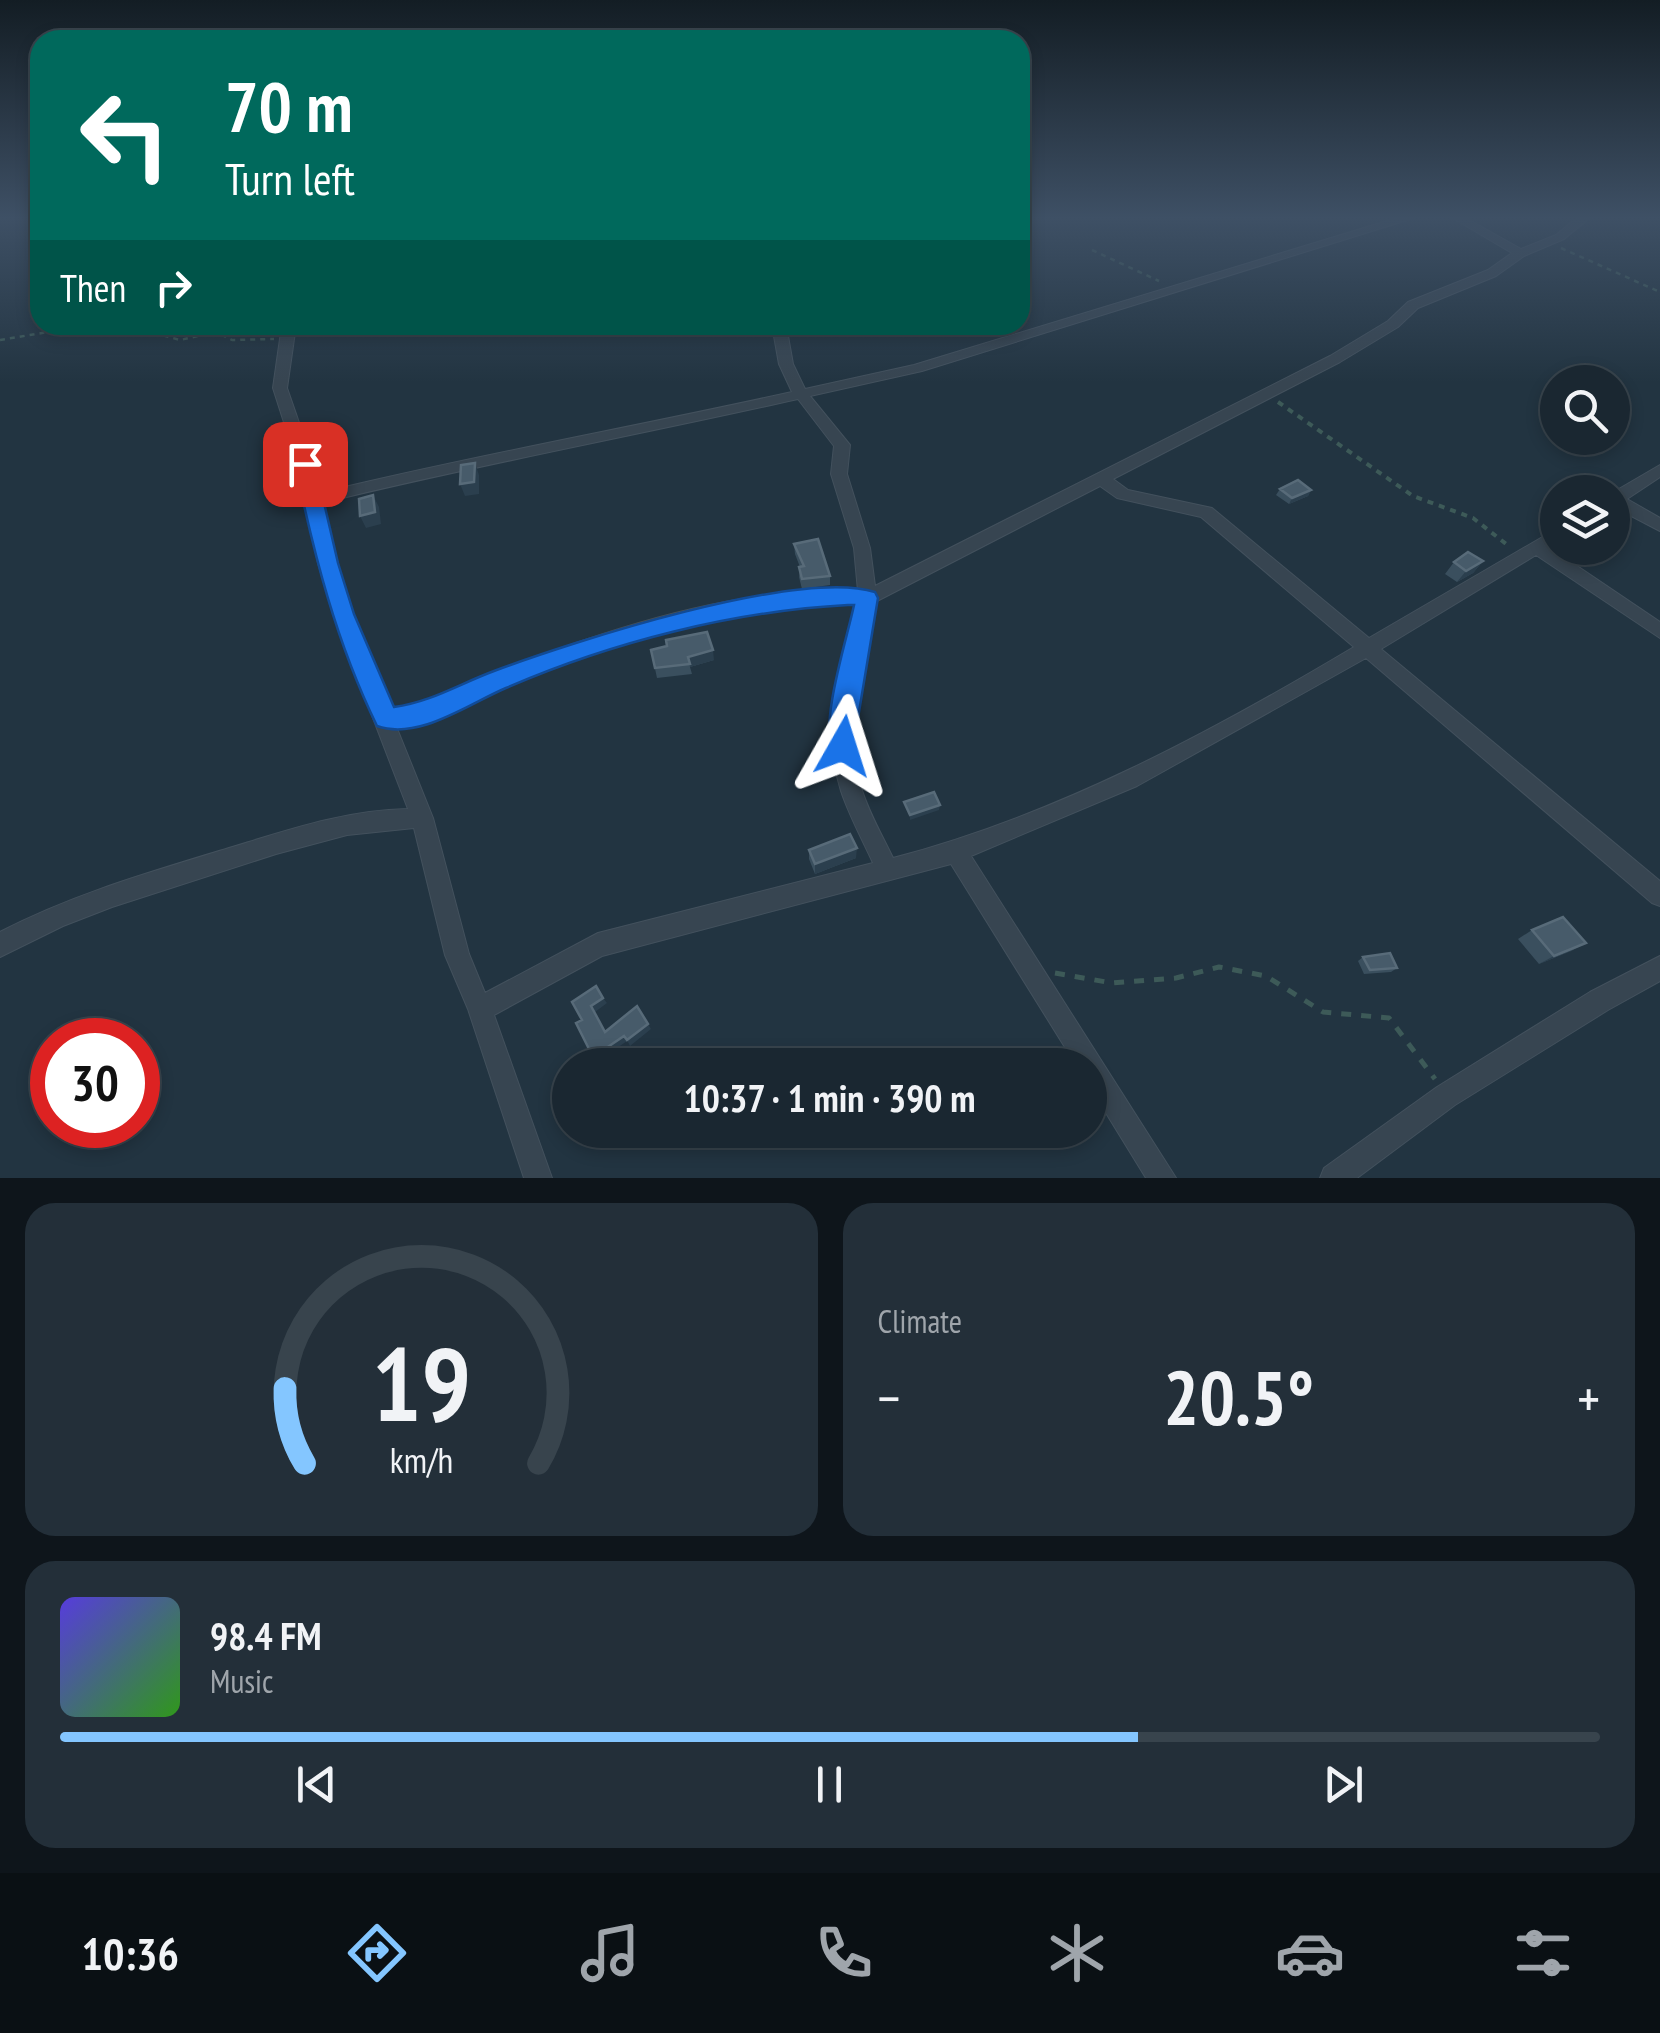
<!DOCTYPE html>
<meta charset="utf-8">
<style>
:root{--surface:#1a2731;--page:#232f39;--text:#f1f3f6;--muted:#9fa5ab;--line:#38444d;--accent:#84c6ff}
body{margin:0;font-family:"PT Sans Narrow",sans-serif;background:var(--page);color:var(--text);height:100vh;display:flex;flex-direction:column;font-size:38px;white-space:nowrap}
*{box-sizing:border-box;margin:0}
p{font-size:32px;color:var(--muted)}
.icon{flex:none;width:55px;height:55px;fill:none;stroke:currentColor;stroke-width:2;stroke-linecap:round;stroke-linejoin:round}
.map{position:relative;height:1178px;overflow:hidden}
.drawer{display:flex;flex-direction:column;gap:25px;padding:25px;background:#0e151b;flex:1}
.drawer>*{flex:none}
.banner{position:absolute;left:30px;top:30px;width:1000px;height:305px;border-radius:30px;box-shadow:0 5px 15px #0003,0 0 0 2px var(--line);background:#00695c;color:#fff;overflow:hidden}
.tools{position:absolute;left:1540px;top:365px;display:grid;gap:20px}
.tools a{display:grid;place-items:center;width:90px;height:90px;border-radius:50%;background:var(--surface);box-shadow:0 5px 15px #0003,0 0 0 2px var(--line);font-size:50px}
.speed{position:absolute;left:30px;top:1018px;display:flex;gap:20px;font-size:50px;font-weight:700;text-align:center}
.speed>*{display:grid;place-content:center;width:130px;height:130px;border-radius:50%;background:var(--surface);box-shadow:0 5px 15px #0003,0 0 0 2px var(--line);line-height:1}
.speed .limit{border:15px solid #d22;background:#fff;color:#111}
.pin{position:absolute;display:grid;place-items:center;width:85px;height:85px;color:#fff;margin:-42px;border-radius:20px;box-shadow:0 5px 15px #0006}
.me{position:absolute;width:110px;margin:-55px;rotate:6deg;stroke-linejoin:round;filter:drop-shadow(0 0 8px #0008)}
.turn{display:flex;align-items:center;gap:35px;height:210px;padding:0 30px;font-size:45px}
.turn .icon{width:130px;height:130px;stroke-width:2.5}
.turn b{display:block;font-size:70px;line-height:85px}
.then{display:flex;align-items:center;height:95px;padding:0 30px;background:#0003;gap:20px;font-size:38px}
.big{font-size:75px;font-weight:700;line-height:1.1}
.drawer .tile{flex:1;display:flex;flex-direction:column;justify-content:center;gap:15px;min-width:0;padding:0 35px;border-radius:30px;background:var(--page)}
.drawer .dial{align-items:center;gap:0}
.dial svg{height:260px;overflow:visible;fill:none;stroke:var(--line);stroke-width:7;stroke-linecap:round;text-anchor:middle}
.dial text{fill:var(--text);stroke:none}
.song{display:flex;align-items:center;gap:30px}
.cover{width:120px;height:120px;border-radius:15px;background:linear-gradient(135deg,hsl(250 70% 55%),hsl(110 70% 35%))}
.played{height:10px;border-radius:5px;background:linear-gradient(90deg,var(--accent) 70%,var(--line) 70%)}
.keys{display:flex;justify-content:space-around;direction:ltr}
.heat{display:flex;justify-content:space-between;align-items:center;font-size:55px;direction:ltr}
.drawer .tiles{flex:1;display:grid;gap:25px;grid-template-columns:1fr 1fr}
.tile:last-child{grid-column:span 2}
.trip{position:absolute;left:552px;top:1048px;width:555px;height:100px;border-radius:50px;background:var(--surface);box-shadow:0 5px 15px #0003,0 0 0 2px var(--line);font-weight:700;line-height:100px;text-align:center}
.menu{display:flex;height:160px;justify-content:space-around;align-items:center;background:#0a1014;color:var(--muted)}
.menu .icon{width:70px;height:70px}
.menu .active{color:var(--accent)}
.menu b{font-size:45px;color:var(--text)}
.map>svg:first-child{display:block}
</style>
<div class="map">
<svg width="1660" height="1178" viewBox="0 0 1660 1178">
<rect width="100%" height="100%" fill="#223441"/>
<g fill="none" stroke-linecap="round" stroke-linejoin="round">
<defs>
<path id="minor" d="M1400,217H1417L922,371L810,396L850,445L847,474L870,548L875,586L1330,356L1388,321L1408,302L1488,270L1512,253L1451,217H1464L1521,249L1556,235L1578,217H1591L1564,239L1524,256L1496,276L1418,308L1398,327L1340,362L1113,479L1128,490L1212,508L1369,638L1558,528V542L1549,547L1660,622V638L1536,555L1381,649L1660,881V906L1652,903L1366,658L1137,786L971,856L1176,1178H1146L1090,1087V1065H1076L951,864L602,956L494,1015L552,1178H524L468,1009L445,955L414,828L347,835L276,854L112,907L63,926L0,957V932C73,894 151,872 229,848C288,830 346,810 408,809L333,614L318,563L297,463L273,388L282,325H296L287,388L313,463L320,493C476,455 635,427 792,392L779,364L772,325H786L793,364L805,389L914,365ZM798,399L834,446L831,474L854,548L858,591C747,587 637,620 534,658C487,676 440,704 390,710L351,614L322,503C480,464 639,435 798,399ZM1100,486L1117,498L1201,517L1354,647C1210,733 1055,816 893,858C882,835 868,811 861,787C844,725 864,663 875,602ZM825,603L857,604C845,664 821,730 841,791C849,815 862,839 873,863L598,933L485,993L469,954L433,818L396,726C449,718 498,688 547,669C637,635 729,611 825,603Z
M1660,465V477L1627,499L1660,518V531L1612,506V493Z
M1660,956V981L1608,1010L1455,1105L1357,1178H1320L1324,1168L1437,1087L1590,992Z"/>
</defs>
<use href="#minor" stroke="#43515d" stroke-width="2"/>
<path stroke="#3d5a58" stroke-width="2.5" stroke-dasharray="5 5" stroke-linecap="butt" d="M1561,248L1660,292
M1092,250L1159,281
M125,325L180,340L216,332L232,340L274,339
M0,340L90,325"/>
<path stroke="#3d5a58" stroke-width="4" stroke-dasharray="6 6" stroke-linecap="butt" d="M1278,402L1413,496L1473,518L1510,547"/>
<path stroke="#3d5a58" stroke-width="5" stroke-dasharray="10 10" stroke-linecap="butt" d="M1055,973L1112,983L1176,978L1219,967L1266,976L1323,1012L1389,1018L1435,1079"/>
<use href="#minor" fill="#374551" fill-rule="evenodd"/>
</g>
<path fill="#3a4f5e" d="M1280,489L1311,490L1308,496L1289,504L1276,495Z
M794,544L830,576V585L802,589L799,577L800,567L795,554Z
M1483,561L1473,573L1457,582L1445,574L1454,562Z
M651,650L714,660L690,667L692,674L657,678Z
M809,850L856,858L815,874L809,859Z
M1532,930L1586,943L1571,951L1539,964L1518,939Z
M1363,957L1397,968L1391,972L1364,974L1358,961Z"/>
<path fill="#2b3f4e" d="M475,463L479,475V494L465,496L460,484Z
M1311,490L1308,496L1289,504L1292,498Z
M373,495L379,507L381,524L366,528L360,516Z
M1483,561L1473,573L1457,582L1466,571Z
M713,650L714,660L690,667L688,657Z
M940,805L939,810L910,820V815Z
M857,848L856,858L815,874V864Z
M1586,943L1571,951L1539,964L1554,956Z
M603,998L607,1003L595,1012L591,1006Z
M648,1024L651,1029L630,1046L627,1040Z
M624,1036L627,1041L597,1062L593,1057Z"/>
<path fill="#475b6a" stroke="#586b79" stroke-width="2.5" d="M475,463L474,482L460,484L461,465Z
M1298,480L1311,490L1292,498L1280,489Z
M373,495L375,512L360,516L359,499Z
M818,539L830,576L802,579L799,567L804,566L794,544Z
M1468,552L1483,561L1466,571L1454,562Z
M707,632L713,650L688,657L690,664L655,668L651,650L667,646L666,640Z
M934,792L940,805L910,815L904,802Z
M850,834L857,848L815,864L809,850Z
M1563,917L1586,943L1554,956L1532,930Z
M1390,953L1397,968L1370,970L1363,957Z
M596,986L603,998L591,1006L605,1032L637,1006L648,1024L627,1040L624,1036L593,1057L576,1023L582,1020L572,1002Z"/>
<linearGradient id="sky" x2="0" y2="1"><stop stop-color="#131d24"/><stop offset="0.57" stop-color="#3e5065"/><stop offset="1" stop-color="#3e5065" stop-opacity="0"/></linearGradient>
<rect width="1660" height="382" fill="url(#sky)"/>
<path fill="#1a73e8" stroke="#114b97" stroke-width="2.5" d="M305,457L315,464L338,563L354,614L394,707C431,702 459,684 494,671C572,642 799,568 875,592L878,598L852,754L843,758L833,754C819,724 847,639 854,605H848C734,611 612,642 506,688C470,703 419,741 377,726C336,642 314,555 295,464Z"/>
</svg>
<div class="tools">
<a><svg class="icon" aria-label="search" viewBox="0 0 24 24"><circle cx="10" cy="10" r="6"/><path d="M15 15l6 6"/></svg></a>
<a><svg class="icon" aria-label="layers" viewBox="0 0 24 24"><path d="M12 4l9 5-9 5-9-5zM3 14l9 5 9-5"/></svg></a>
</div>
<div class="speed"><div class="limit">30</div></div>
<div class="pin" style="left:305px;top:464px;background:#d93025"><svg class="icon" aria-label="arrive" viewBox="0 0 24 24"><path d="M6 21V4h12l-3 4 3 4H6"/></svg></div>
<svg class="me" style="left:843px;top:746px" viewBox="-20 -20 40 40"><path d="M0-17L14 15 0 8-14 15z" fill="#1a73e8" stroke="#fff" stroke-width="4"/></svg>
<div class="trip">10:37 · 1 min · 390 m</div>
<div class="banner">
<div class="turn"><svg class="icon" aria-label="left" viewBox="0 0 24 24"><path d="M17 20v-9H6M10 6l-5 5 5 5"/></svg><div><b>70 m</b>Turn left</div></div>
<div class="then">Then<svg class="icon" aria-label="right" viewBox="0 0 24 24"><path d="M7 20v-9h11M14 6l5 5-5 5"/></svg></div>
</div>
</div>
<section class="drawer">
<div class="tiles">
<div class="tile dial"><svg viewBox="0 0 100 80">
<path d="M14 69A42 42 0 1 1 86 69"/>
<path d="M14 69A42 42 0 0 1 8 46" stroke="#84c6ff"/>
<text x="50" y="56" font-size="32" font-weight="700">19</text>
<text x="50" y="72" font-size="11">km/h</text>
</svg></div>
<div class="tile"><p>Climate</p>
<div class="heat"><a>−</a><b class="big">20.5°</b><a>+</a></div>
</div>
<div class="tile">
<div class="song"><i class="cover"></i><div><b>98.4 FM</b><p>Music</p></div></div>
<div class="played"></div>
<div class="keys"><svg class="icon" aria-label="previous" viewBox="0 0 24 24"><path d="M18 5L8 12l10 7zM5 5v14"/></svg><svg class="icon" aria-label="pause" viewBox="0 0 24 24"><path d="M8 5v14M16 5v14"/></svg><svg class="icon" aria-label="next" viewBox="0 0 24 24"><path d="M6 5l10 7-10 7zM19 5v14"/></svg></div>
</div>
</div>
</section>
<nav class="menu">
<b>10:36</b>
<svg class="icon active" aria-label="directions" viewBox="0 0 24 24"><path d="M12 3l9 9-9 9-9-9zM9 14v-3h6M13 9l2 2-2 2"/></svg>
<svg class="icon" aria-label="music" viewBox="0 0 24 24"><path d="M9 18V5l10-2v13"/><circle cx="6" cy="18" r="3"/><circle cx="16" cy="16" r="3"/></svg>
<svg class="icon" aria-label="phone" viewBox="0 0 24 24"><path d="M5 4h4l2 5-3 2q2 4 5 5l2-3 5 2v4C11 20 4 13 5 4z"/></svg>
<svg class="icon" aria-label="climate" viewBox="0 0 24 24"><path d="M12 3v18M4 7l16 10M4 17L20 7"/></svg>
<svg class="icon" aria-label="car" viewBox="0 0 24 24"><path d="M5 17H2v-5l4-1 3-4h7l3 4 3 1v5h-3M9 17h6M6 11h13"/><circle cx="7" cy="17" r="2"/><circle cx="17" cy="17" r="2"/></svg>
<svg class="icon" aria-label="filters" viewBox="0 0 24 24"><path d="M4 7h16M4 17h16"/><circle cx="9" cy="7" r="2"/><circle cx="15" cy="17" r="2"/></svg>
</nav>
